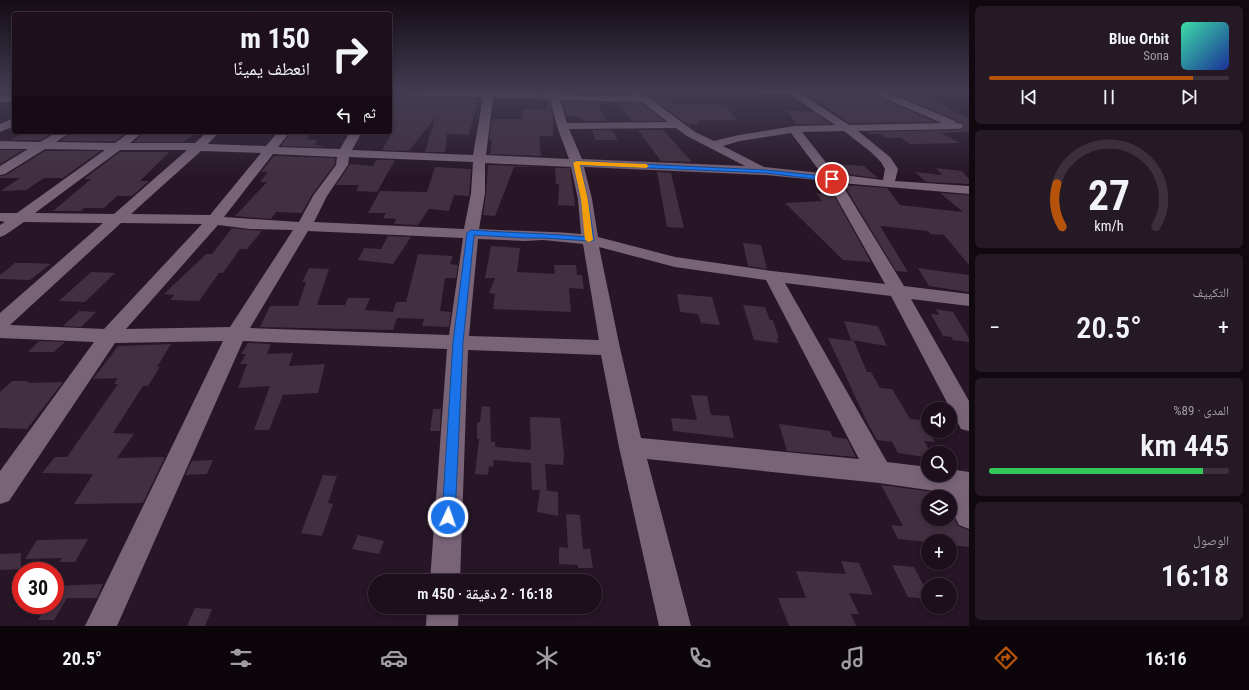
<!DOCTYPE html>
<html lang="ar">
<meta charset="utf-8">
<style>
:root{--surface:#1d101c;--page:#251925;--text:#f1f3f6;--muted:#a09da3;--line:#3b303b;--accent:#b45309}
body{margin:0;font-family:"Roboto Condensed","Noto Naskh Arabic",sans-serif;background:var(--page);color:var(--text);direction:rtl;height:100vh;display:flex;flex-direction:column;font-size:15px;white-space:nowrap}
*{box-sizing:border-box;margin:0}
p{font-size:13px;color:var(--muted)}
.icon{flex:none;width:22px;height:22px;fill:none;stroke:currentColor;stroke-width:2;stroke-linecap:round;stroke-linejoin:round}
.map{position:relative;flex:1;overflow:hidden;direction:ltr}
.sheet{display:flex;flex-direction:column;gap:6px;padding:6px;background:#10090f;width:280px}
.sheet>*{flex:none}
.hud{position:absolute;left:12px;top:12px;width:380px;height:122px;border-radius:4px;box-shadow:0 2px 6px #0003,0 0 0 1px var(--line);direction:rtl;background:#1d101c;color:var(--text);overflow:hidden}
.tools{position:absolute;left:921px;top:402px;display:grid;gap:8px}
.tools a{display:grid;place-items:center;width:36px;height:36px;border-radius:50%;background:var(--surface);box-shadow:0 2px 6px #0003,0 0 0 1px var(--line);font-size:20px}
.speed{position:absolute;left:12px;top:562px;display:flex;gap:8px;font-size:20px;font-weight:700;text-align:center}
.speed>*{display:grid;place-content:center;width:52px;height:52px;border-radius:50%;background:var(--surface);box-shadow:0 2px 6px #0003,0 0 0 1px var(--line);line-height:1}
.speed .limit{border:6px solid #d22;background:#fff;color:#111}
.pin{position:absolute;display:grid;place-items:center;width:34px;height:34px;color:#fff;margin:-17px;border:2px solid #fff;border-radius:50%;box-shadow:0 1px 4px #0007}
.me{position:absolute;width:44px;margin:-22px;rotate:3deg;stroke-linejoin:round;filter:drop-shadow(0 0 3px #0008)}
.turn{display:flex;align-items:center;gap:14px;height:84px;padding:0 16px;font-size:18px}
.turn .icon{width:52px;height:52px;stroke-width:2.5}
.turn b{display:block;font-size:28px;line-height:34px}
.then{display:flex;align-items:center;height:38px;padding:0 16px;background:#0003;gap:8px;font-size:15px}
.big{font-size:30px;font-weight:600;line-height:1.1}
.sheet .card{flex:1;display:flex;flex-direction:column;justify-content:center;gap:6px;min-width:0;padding:0 14px;border-radius:6px;background:var(--page)}
.sheet .dial{align-items:center;gap:0}
.dial svg{height:104px;overflow:visible;fill:none;stroke:var(--line);stroke-width:7;stroke-linecap:round;text-anchor:middle}
.dial text{fill:var(--text);stroke:none}
.song{display:flex;align-items:center;gap:12px}
.cover{width:48px;height:48px;border-radius:6px;background:linear-gradient(135deg,hsl(160 70% 55%),hsl(230 70% 35%))}
.played{height:4px;border-radius:2px;background:linear-gradient(90deg,var(--accent) 85%,var(--line) 85%)}
.keys{display:flex;justify-content:space-around;direction:ltr}
.heat{display:flex;justify-content:space-between;align-items:center;font-size:22px;direction:ltr}
.charge{height:6px;border-radius:3px;background:linear-gradient(90deg,#34c759 89%,var(--line) 0)}
.trip{position:absolute;left:368px;top:574px;width:234px;height:40px;border-radius:20px;background:var(--surface);box-shadow:0 2px 6px #0003,0 0 0 1px var(--line);font-weight:600;line-height:40px;text-align:center;direction:rtl}
.tabs{display:flex;height:64px;justify-content:space-around;align-items:center;background:#0c060b;color:var(--muted)}
.tabs .icon{width:28px;height:28px}
.tabs .on{color:var(--accent)}
.tabs b{font-size:18px;color:var(--text)}
main{display:flex;flex:1;min-height:0}
.map>svg:first-child{display:block}
</style>
<main>
<section class="sheet">
<div class="card">
<div class="song"><i class="cover"></i><div><b>Blue Orbit</b><p>Sona</p></div></div>
<div class="played"></div>
<div class="keys"><svg class="icon" aria-label="previous" viewBox="0 0 24 24"><path d="M18 5L8 12l10 7zM5 5v14"/></svg><svg class="icon" aria-label="pause" viewBox="0 0 24 24"><path d="M8 5v14M16 5v14"/></svg><svg class="icon" aria-label="next" viewBox="0 0 24 24"><path d="M6 5l10 7-10 7zM19 5v14"/></svg></div>
</div>
<div class="card dial"><svg viewBox="0 0 100 80">
<path d="M14 69A42 42 0 1 1 86 69"/>
<path d="M14 69A42 42 0 0 1 10 36" stroke="#b45309"/>
<text x="50" y="56" font-size="32" font-weight="700">27</text>
<text x="50" y="72" font-size="11">km/h</text>
</svg></div>
<div class="card"><p>التكييف</p>
<div class="heat"><a>−</a><b class="big">20.5°</b><a>+</a></div>
</div>
<div class="card"><p>المدى · 89%</p><b class="big">445 km</b><div class="charge"></div></div>
<div class="card"><p>الوصول</p><b class="big">16:18</b></div>
</section>
<div class="map">
<svg width="969" height="626" viewBox="0 0 969 626">
<rect width="100%" height="100%" fill="#271626"/>
<path fill="#422f40" d="M809,91H869L871,94L935,122L849,123L809,94H814Z
M886,91H912L969,118V132L941,133L960,143L916,144H910L901,138H887L880,134H870L868,132L958,130L962,129L964,127L962,123L957,122L956,120Z
M421,97L478,99L469,135L447,134L445,152H425L436,116L409,151L382,150L391,134H390V98Z
M652,98H661L666,102L672,104L725,105L737,120H698L700,124H687Z
M547,100H549L553,116V136H539L541,156L490,154L492,140L489,139L492,119H522V109H547Z
M562,102H596L607,121H584L583,119H578L577,116H567Z
M618,103H641L664,121H631Z
M786,110L813,112L830,124H796Z
M592,130H612L618,140H596Z
M638,130H663L692,162L661,161Z
M26,132L39,133L54,132L40,140H10Z
M72,132H127L115,141H61Z
M144,132H185L183,133L194,134L183,142H134Z
M291,132H312L306,140H317L314,145L324,146L323,147L281,146Z
M0,150H23L0,164Z
M45,151H100L63,178H44L26,190L1,191L20,178H0V176L6,175Z
M120,152H169L140,181H149L132,196H117L104,208H84L81,211H53L91,179H84Z
M274,156L335,158V164L312,195L302,213L276,212L271,219L235,216L267,182H260L268,172H261Z
M376,160H395L377,192L356,191L359,185H336L350,164L373,166Z
M836,164L864,166L878,178L836,173L833,169L841,170Z
M488,165L542,167H514L495,216L483,215L486,193Z
M435,167L471,169L469,196L454,195L449,211L429,209L418,225L394,224L396,219L383,218L386,213H368L380,191L427,192Z
M555,168H570L575,206L558,205L559,184H556Z
M936,168L962,171L969,179V184L926,182L915,172L942,175Z
M657,172L671,173L684,228L667,227Z
M844,185L887,188L900,205L963,212L940,193L969,195V265L944,235L930,234L928,231L880,226L908,272L896,271Z
M820,189L831,190L871,262L843,260L785,203L822,201L816,193L822,194Z
M232,228L262,231L247,249H240L223,273H219L199,301L170,300L174,295L164,294L206,254H212Z
M388,236L411,237L393,264L358,260L364,248L381,249Z
M743,243L761,245L767,269L748,266Z
M491,246L520,248L517,272L555,274L554,265H576L577,275H582L584,289L569,288L571,312L493,309L495,294L489,293L495,278H485Z
M418,254L453,256L450,264L458,265L456,278H445L440,311L451,312L449,327L422,326L424,319L397,318L393,330L260,327L270,306H298L306,282H302L309,268L329,269L317,305H345L348,298H370L365,310L393,312L396,302H406Z
M15,263H32L51,264L30,280L0,279V275Z
M918,268L969,275V292L929,286Z
M91,272L115,273L85,302L59,301Z
M677,294L712,297L720,325L701,323L698,314L680,312Z
M743,305L765,307L770,320H773L779,339L777,338L778,343L754,340Z
M936,309L953,312L969,338V342L953,340L952,337L943,336L931,314L939,315Z
M79,311L96,312L81,327L63,326Z
M844,321L878,326L887,346L851,340Z
M828,338L854,341L867,372H871L880,388L892,389L910,419L922,420L935,442L924,441L931,453H922L924,457L898,453L892,442L877,440L867,422Z
M39,341L65,342L54,352H28Z
M248,343L271,344L267,354L293,353L289,366L325,364L318,393L283,395L269,430H254L270,386L238,388L247,364H240L246,354H241Z
M171,344L157,367H160L148,386H143L113,433L134,434L117,458L165,457L143,503L74,504L93,474L42,473L55,457H67L118,384H114L118,378L93,379L118,346Z
M12,381H29L27,383L63,382L27,429L0,428V392Z
M691,395L707,396L711,415L729,416L734,438L673,431L671,418L697,420Z
M482,406L490,407L491,442H495V447L531,450L530,417L560,418L564,454L563,465L545,464L547,491L541,490L558,492V516L537,512L540,490H532L531,463L494,460L493,467L489,466L488,475L475,474L479,439H477V423L480,422Z
M433,409H441L440,431H430Z
M779,424L830,431L833,437L847,439L856,457L787,451Z
M213,460L207,474L185,475L192,461Z
M323,475L337,476L328,503L333,504L322,536L301,533Z
M881,485L941,493L943,497H928V519H950V510L958,526L969,530V547L950,545V541L928,542L898,539L891,525L903,526Z
M566,514L580,515L583,549H590L593,568H578V565L559,564V547L568,548Z
M358,535L384,541L379,554L352,549Z
M88,539L75,562H59L62,558L25,559L37,540Z
M21,553V569L0,570V554Z
M841,561L859,563L873,595L849,593L859,614H851L856,626H789L778,598H806L796,571L846,574Z
M892,565L914,567L928,594V599L908,597Z
M103,584L97,598H67L54,620H38L47,605H55V586Z
M195,608L212,609L205,626H187Z"/>
<g fill="none" stroke-linecap="round" stroke-linejoin="round">
<path fill="#796477" fill-rule="evenodd" d="M390,91H494L549,93L548,91H558L559,94L634,96L629,91H640L695,132L714,141L739,135L794,126L835,125L789,94H762L757,91H797L849,125L942,123L872,93L870,91H883L955,121L956,123L962,124L963,126L962,128L958,129L858,131L890,157L898,169L895,181L969,186V194L841,183L904,286L969,294V306L911,299L969,401V431L961,429L891,296L785,283L887,462L928,467V475H950V469L969,472V529L959,525L950,507V497H945L942,492L879,483L647,459L691,626H659L619,447L601,355L468,350L460,581H430L447,349L243,341L117,626H85L223,341L115,343L9,501L0,504V471L94,342L0,338V313L103,223L24,222L5,235L0,237V225L5,222L0,221V213H17L105,150L45,149L5,174L0,175V166L28,149H0V141L40,142L57,132H71L56,142L115,143L130,132H143L130,143H195L207,132H219L208,144L266,146L278,132H290L278,147L340,149L350,132H362L352,150L473,155L483,97L390,95ZM493,98L550,99L557,126L569,159L486,155ZM560,100L642,102L668,122L567,123ZM676,128L687,136L745,166L582,159L569,129ZM844,131L871,152L881,162L885,169L883,180L835,174L802,132ZM791,133L821,173L764,167L723,146L740,141ZM120,150H187L114,214L35,213ZM201,151L261,153L210,215L131,214ZM273,154L337,157L336,165L313,196L299,222L224,217ZM349,157L473,162L471,193L464,229L314,222L327,196L348,165ZM485,163L571,167L578,199L581,234C547,231 514,231 479,229L485,193ZM584,167L766,175L827,181L885,284L772,271L675,257L598,237L592,199ZM121,223L202,224L104,329L10,325ZM218,225L250,229L293,230L230,327L126,329ZM308,231L463,238L449,335L250,328ZM478,239L525,241L543,240L583,244L599,340L469,336ZM599,247L675,267L766,280L859,459L641,438L620,348Z
M0,96H14V102H0Z
M14,118V126L0,132V124Z
M427,607H459L458,626H426Z"/>
</g>
<linearGradient id="sky" x2="0" y2="1"><stop stop-color="#150c15"/><stop offset="0.51" stop-color="#413c52"/><stop offset="1" stop-color="#413c52" stop-opacity="0"/></linearGradient>
<rect width="969" height="178" fill="url(#sky)"/>
<path fill="#1a73e8" stroke="#114b97" d="M576,161L766,170L832,177L835,179L832,181L766,173L580,165L588,200L594,240L592,241L543,238H524L474,235L463,342L455,517L453,522L448,524L444,522L442,517L453,342L467,233L471,230C509,233 547,233 586,237L581,200L573,163Z"/>
<path fill="#f59e0b" d="M576,161L646,164L649,166L646,168L580,165L588,200L593,240L589,242L585,240L581,200L573,163Z"/>
</svg>
<div class="tools">
<a><svg class="icon" aria-label="sound" viewBox="0 0 24 24"><path d="M4 9h4l5-4v14l-5-4H4zM17 9q2 3 0 6"/></svg></a>
<a><svg class="icon" aria-label="search" viewBox="0 0 24 24"><circle cx="10" cy="10" r="6"/><path d="M15 15l6 6"/></svg></a>
<a><svg class="icon" aria-label="layers" viewBox="0 0 24 24"><path d="M12 4l9 5-9 5-9-5zM3 14l9 5 9-5"/></svg></a>
<a>+</a>
<a>−</a>
</div>
<div class="speed"><div class="limit">30</div></div>
<div class="pin" style="left:832px;top:179px;background:#d93025"><svg class="icon" aria-label="arrive" viewBox="0 0 24 24"><path d="M6 21V4h12l-3 4 3 4H6"/></svg></div>
<svg class="me" style="left:448px;top:517px" viewBox="-20 -20 40 40"><circle r="17" fill="#1a73e8" stroke="#fff" stroke-width="3"/><path d="M0-11L8 9 0 5-8 9z" fill="#fff"/></svg>
<div class="trip">16:18 · 2 دقيقة · 450 m</div>
<div class="hud">
<div class="turn"><svg class="icon" aria-label="right" viewBox="0 0 24 24"><path d="M7 20v-9h11M14 6l5 5-5 5"/></svg><div><b>150 m</b>انعطف يمينًا</div></div>
<div class="then">ثم<svg class="icon" aria-label="left" viewBox="0 0 24 24"><path d="M17 20v-9H6M10 6l-5 5 5 5"/></svg></div>
</div>
</div>
</main>
<nav class="tabs">
<b>16:16</b>
<svg class="icon on" aria-label="directions" viewBox="0 0 24 24"><path d="M12 3l9 9-9 9-9-9zM9 14v-3h6M13 9l2 2-2 2"/></svg>
<svg class="icon" aria-label="music" viewBox="0 0 24 24"><path d="M9 18V5l10-2v13"/><circle cx="6" cy="18" r="3"/><circle cx="16" cy="16" r="3"/></svg>
<svg class="icon" aria-label="phone" viewBox="0 0 24 24"><path d="M5 4h4l2 5-3 2q2 4 5 5l2-3 5 2v4C11 20 4 13 5 4z"/></svg>
<svg class="icon" aria-label="climate" viewBox="0 0 24 24"><path d="M12 3v18M4 7l16 10M4 17L20 7"/></svg>
<svg class="icon" aria-label="car" viewBox="0 0 24 24"><path d="M5 17H2v-5l4-1 3-4h7l3 4 3 1v5h-3M9 17h6M6 11h13"/><circle cx="7" cy="17" r="2"/><circle cx="17" cy="17" r="2"/></svg>
<svg class="icon" aria-label="filters" viewBox="0 0 24 24"><path d="M4 7h16M4 17h16"/><circle cx="9" cy="7" r="2"/><circle cx="15" cy="17" r="2"/></svg>
<b>20.5°</b>
</nav>
